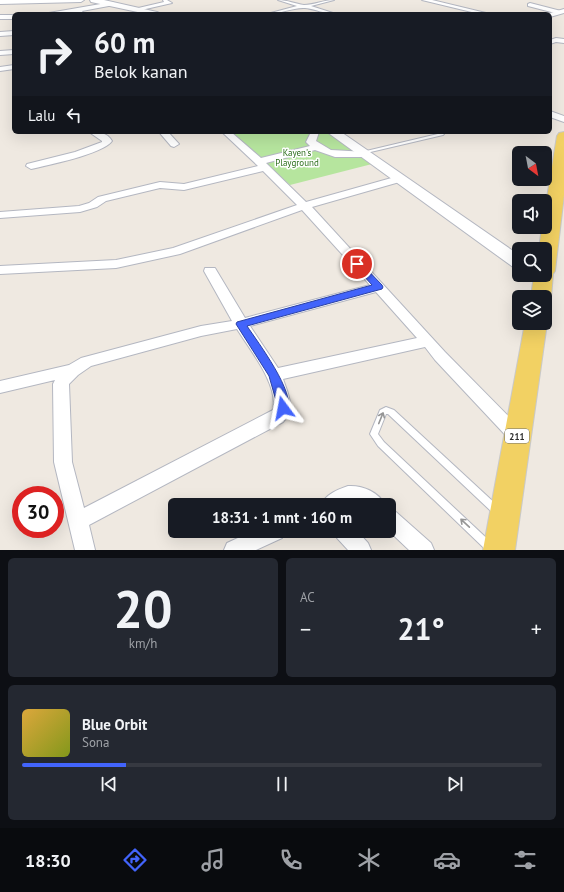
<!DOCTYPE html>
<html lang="id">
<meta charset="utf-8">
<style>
:root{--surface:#171b24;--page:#242831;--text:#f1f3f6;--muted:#9ea1a6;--line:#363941;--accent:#4264fb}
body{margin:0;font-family:"PT Sans",sans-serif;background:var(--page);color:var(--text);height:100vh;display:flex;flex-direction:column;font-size:15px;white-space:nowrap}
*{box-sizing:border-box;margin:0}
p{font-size:13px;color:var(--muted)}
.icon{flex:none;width:22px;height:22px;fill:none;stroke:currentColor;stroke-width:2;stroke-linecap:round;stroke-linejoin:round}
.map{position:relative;height:550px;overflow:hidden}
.sheet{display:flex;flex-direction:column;gap:8px;padding:8px;background:#0d0f14;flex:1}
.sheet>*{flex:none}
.guide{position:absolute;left:12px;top:12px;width:540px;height:122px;border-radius:6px;box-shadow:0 4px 16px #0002;background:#171b24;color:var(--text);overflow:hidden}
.needle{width:26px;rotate:148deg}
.controls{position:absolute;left:512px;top:146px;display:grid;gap:8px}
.controls a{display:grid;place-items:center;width:40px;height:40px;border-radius:6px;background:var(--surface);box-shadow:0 4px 16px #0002;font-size:20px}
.speed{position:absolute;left:12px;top:486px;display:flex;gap:8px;font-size:20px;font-weight:700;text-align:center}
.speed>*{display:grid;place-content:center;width:52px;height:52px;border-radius:50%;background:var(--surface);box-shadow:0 4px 16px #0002;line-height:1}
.speed .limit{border:6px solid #d22;background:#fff;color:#111}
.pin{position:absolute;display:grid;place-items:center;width:34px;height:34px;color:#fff;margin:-17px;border:2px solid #fff;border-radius:50%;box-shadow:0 1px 4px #0007}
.me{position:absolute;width:44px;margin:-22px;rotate:347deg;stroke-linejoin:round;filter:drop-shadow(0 0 3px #0008)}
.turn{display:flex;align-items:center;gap:14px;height:84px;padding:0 16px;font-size:18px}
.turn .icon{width:52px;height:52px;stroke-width:2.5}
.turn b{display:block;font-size:28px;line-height:34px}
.then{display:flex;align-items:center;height:38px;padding:0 16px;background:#0003;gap:8px;font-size:15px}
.big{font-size:30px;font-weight:700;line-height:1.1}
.sheet .card{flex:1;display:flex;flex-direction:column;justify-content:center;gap:6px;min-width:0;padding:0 14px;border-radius:6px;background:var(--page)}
.sheet .dial{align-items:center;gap:0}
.dial b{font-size:52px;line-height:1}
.song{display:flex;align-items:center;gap:12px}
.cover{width:48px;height:48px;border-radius:6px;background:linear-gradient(135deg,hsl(40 70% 55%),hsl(70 70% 35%))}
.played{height:4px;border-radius:2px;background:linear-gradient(90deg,var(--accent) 20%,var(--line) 20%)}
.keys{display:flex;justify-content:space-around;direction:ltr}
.heat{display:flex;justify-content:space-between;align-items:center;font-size:22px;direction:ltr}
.sheet .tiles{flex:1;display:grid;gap:8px;grid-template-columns:1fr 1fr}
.card:last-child{grid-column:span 2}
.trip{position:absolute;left:168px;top:498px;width:228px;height:40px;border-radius:6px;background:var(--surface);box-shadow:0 4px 16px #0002;font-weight:700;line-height:40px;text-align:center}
.tab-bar{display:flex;height:64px;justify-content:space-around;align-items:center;background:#090b0e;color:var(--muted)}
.tab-bar .icon{width:28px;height:28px}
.tab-bar .current{color:var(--accent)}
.tab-bar b{font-size:18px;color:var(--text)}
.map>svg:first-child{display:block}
</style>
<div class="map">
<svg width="564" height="550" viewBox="0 0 564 550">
<rect width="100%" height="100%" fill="#efe9e1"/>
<path fill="#b6e59e" d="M229,132H327L372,164L290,185Z"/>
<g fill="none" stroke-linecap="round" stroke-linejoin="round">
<defs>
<path id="lane" d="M442,133L444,134L443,135L362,154L360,153L362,152Z
M386,407L394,410L499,507L501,510L499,513L496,514L493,513L388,414H386L378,434L384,442L496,547L498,550H486L378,446L370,434L380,410Z"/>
<path id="street" d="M0,0H84L81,2L0,4Z
M163,0H167L172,3L137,11L134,9L164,2Z
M278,0C287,0 296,4 304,5C314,5 324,0 334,0L311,6L336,14C325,14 315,9 305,8C295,7 279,14 267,14L297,6Z
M422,0H432L490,14H480Z
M112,2L114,3V5L82,11L84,14H78L77,12L43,14Z
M530,3L561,11L562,12L559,14L528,6V4Z
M0,15H14V19H0Z
M14,31V35L0,36V32Z
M556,38L564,39V43L556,42L550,44V40Z
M14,50V54L0,55V51Z
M14,65V69L0,71V67Z
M550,111L564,116V122L550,117Z
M89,132C98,132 107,132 112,141C103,154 48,165 31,169L26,166L27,164L75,152L102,142V141Z
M159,132H168L179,144L174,147L171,146Z
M222,132H231L261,158L310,146L306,142L311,132H319L316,141L331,150L367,152L369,154L367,156L364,157H335L315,150L266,163L306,202L395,177H403L404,179L403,181L312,207L445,352L523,431L526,436L523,441L517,443L511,441L435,360L425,347L283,379C288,394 296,408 283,422L89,525L95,550H75L54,462L53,384L55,380L0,393V381L69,365L81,358L201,326L232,321L204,271L205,268H215L245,318L370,285L302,210L180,254L116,268L0,274V266L116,260L173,248L297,205L263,171L184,190L160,188L106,201L97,207L80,212L0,218V212L79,206L89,203L98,197L160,182L184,184L258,166ZM376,292L417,338L278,368L250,326ZM237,329C250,350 279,385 273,410L84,508L72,462L69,384L78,375L91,366L201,336Z
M348,486C362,485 379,492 385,505H360L353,503L346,505H321C326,494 337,490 348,486Z
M389,509L396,512L431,543L434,550H409L389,531Z
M253,531H285L282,538L256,550H224L227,543Z
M334,531H357L368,543L371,550H348L337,538Z"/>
<path id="secondary" d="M90,0H104L157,12L161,14H147L91,2Z
M564,9V13L550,17V14H547Z
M327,132H341L519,255V268L513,267Z"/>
<path id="primary" d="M564,132V195L555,271L553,274L551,297L548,302L545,303V297H531L534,275H545V249H539L542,227H545V210L557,136L559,133Z
M545,320L547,323L515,550H483L525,323H545Z"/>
</defs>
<use href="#lane" stroke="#b4b7c1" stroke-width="2"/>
<use href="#street" stroke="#b4b7c1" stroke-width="2"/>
<use href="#secondary" stroke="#b4b7c1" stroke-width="2"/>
<use href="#primary" stroke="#c9c9c9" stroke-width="2"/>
<use href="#lane" fill="#fff" fill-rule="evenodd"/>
<use href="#street" fill="#fff" fill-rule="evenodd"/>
<use href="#secondary" fill="#fff" fill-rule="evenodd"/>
<use href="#primary" fill="#f2d163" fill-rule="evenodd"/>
</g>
<defs><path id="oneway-shaft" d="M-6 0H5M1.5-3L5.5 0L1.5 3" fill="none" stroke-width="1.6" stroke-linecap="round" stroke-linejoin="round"/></defs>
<g stroke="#969696">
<use href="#oneway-shaft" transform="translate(381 418) rotate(-68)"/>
<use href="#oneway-shaft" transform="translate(465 523) rotate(-137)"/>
</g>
<path fill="#4264fb" stroke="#2b41a3" d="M357,261L360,262L382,285L383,287L382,289L247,326C257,341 297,394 287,411L283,413L279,411L269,376L236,324L237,322L372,285L353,264Z"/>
<g text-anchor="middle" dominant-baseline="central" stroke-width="3" stroke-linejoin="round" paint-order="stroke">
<g font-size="9" fill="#2c6e1b" stroke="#fff">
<text x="297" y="152">Kayen's<tspan x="297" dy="10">Playground</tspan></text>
</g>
<rect fill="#fff" stroke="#6d6d6d" stroke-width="1" x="505" y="429" width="24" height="14" rx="3"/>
<g font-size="9" font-weight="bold" fill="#2e2e2e">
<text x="517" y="436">211</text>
</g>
</g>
</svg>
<div class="controls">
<a><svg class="needle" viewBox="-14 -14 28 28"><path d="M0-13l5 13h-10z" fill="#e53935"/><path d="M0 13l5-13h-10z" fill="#9ea1a6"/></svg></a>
<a><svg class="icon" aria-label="sound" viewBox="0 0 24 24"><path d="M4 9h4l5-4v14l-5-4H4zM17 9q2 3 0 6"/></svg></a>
<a><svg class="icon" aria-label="search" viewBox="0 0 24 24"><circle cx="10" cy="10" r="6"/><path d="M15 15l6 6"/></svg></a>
<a><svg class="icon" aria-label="layers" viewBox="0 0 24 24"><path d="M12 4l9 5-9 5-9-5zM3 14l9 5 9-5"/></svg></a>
</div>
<div class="speed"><div class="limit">30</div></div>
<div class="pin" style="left:357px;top:264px;background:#d93025"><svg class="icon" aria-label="arrive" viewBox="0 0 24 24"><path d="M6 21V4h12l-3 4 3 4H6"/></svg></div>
<svg class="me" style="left:283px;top:408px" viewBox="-20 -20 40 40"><path d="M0-17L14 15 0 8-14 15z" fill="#4264fb" stroke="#fff" stroke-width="4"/></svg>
<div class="trip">18:31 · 1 mnt · 160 m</div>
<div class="guide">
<div class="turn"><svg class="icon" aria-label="right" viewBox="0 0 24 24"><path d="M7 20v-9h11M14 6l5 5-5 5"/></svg><div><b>60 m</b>Belok kanan</div></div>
<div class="then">Lalu<svg class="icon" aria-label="left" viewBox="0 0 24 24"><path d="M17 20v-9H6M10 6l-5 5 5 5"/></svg></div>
</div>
</div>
<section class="sheet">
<div class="tiles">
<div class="card dial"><b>20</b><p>km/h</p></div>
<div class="card"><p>AC</p>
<div class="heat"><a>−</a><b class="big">21°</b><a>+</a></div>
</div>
<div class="card">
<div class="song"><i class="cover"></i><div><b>Blue Orbit</b><p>Sona</p></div></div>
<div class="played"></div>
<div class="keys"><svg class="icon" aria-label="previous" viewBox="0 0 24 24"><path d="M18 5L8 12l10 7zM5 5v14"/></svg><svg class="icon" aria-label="pause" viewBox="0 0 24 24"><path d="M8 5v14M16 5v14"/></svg><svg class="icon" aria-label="next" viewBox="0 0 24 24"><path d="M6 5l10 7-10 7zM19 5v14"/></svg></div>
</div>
</div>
</section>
<nav class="tab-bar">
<b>18:30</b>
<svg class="icon current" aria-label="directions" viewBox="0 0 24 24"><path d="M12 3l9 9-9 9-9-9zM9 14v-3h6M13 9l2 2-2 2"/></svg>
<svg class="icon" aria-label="music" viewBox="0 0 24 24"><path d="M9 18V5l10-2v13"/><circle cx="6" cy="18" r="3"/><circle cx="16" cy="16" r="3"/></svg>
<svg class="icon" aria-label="phone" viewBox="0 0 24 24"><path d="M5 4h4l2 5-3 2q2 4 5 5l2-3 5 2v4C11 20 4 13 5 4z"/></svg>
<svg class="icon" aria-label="climate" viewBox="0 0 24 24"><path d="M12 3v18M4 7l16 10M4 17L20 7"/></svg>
<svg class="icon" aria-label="car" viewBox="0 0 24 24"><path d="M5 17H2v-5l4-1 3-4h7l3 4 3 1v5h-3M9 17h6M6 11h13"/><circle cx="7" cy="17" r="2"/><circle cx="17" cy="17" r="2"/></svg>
<svg class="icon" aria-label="filters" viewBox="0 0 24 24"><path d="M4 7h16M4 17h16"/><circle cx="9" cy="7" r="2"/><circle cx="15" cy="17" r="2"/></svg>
</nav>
